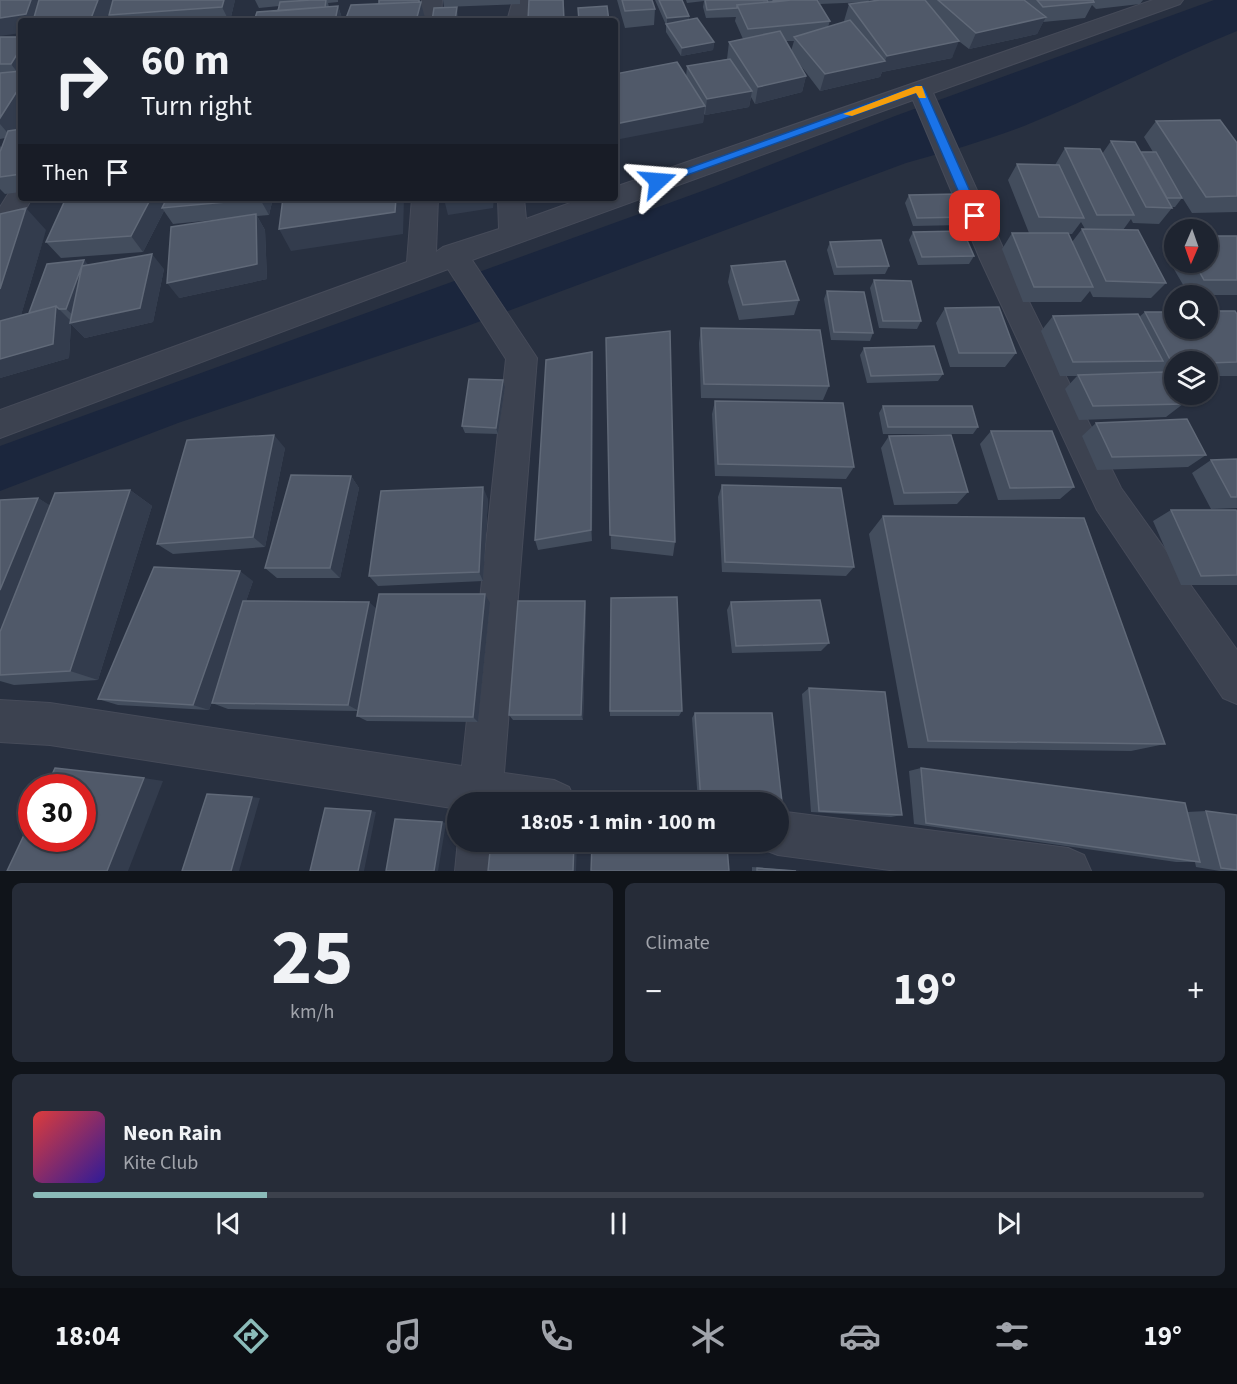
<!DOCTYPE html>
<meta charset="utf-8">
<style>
:root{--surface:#1e2430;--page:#262c38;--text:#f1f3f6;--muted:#a1a4ab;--line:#3c414c;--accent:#8bbbb9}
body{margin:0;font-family:"Source Sans 3",sans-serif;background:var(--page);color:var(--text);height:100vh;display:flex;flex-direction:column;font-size:22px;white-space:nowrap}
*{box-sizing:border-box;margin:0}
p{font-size:20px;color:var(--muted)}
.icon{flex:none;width:33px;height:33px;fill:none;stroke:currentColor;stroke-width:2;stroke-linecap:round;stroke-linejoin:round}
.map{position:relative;height:871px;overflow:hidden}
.sheet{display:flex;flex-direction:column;gap:12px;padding:12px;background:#10141a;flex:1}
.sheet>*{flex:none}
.guide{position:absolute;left:18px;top:18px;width:600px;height:183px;border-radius:6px;box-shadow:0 2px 4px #0004,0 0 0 2px var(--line);background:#1e2430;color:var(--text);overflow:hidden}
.needle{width:39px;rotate:182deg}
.buttons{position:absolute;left:1164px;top:219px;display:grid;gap:12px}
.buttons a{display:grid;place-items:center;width:54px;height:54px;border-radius:50%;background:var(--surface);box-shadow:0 2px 4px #0004,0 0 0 2px var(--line);font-size:30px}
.speed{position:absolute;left:18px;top:774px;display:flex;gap:12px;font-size:30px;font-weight:700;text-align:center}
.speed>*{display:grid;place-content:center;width:78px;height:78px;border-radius:50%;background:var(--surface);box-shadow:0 2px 4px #0004,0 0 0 2px var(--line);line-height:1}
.speed .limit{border:9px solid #d22;background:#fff;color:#111}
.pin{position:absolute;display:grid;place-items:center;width:51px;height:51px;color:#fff;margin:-26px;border-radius:12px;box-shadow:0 3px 9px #0006}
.me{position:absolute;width:66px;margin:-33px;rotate:71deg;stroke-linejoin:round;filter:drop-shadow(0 0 4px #0008)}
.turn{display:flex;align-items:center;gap:21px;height:126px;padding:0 24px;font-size:27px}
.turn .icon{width:78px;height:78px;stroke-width:2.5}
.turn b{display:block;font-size:42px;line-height:51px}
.then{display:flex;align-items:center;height:57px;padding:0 24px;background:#0003;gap:12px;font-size:22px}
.big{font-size:45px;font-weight:700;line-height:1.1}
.sheet .tile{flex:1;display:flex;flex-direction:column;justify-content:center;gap:9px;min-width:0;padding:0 21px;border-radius:9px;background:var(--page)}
.sheet .dial{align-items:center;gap:0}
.dial b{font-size:78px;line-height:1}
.song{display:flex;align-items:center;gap:18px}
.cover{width:72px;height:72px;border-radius:9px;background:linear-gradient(135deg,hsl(0 70% 55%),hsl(250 70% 35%))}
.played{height:6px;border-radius:3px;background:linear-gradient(90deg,var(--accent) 20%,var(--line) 20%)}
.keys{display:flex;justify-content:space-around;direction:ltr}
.heat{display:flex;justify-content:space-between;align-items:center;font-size:33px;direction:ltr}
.sheet .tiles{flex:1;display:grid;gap:12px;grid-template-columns:1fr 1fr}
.tile:last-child{grid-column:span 2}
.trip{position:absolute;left:447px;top:792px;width:342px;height:60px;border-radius:30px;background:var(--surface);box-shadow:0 2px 4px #0004,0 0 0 2px var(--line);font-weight:700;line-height:60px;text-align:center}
.dock{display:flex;height:96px;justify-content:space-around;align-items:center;background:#0c0e13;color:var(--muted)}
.dock .icon{width:42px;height:42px}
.dock .active{color:var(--accent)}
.dock b{font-size:27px;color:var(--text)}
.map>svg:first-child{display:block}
</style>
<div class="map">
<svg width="1237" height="871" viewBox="0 0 1237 871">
<rect width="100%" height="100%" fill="#283040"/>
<path fill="#1b263d" d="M1214,0H1237V31C1165,60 1096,97 1024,126C985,141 946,152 906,163L462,328L178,423L0,491V446L716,186L895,116Z"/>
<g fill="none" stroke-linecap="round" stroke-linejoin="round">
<defs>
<path id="street" d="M422,0H442L441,21H419Z
M513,0H533L529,21H507Z
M1153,0H1183L1180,4L933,93L1008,259L1121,488L1237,650V704L1223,698L1097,510L980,259L913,100L472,260L537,358L504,773L554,780L569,787L576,802H458V809L50,745L0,742V700L50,703L462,766L506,359L448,269L0,438V410L407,262L412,198H438L436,252L443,247L499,229L498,198H524L526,219L584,198H615V187Z
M21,185V198H32L10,237L0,240V207L12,188Z
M778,811L1068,848L1084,855L1091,871H897L778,855L762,849L759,842H778Z
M458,840L501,842V871H455Z"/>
</defs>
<use href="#street" stroke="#464b59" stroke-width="2"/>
<use href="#street" fill="#3c4250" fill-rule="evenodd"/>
</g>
<path fill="#434d5d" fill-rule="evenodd" d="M0,0H235L230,21H112L109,15L112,3L21,21Z
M255,0H338V2L328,3L329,7L338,6L343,21H254L278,11L279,6L259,8Z
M443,0H520V4L444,7Z
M529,0H564V21H528Z
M617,0H652L655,9L654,25L625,28Z
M655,0H682L689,16V19L714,42L713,50L681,56L666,32V25Z
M686,0H767L768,2V0H817L830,21L828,27L845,22L844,21L849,4L880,0H1143L1140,4L1096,9L1092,5L1085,18L1043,22L1037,34L969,49L956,39L952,58L882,72L880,77L820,91L798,62L806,76L802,92L755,104L751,97L749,107L705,115L704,114L703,123L686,77L687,66L727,59L729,42L743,39L735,21L736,17L706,18L703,7L704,1L687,3ZM786,41H794L791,51Z
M818,0H869L868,2L820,4Z
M0,37H21L17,130L21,129V192L5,194L0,189V146L2,148L5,138L0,139Z
M1156,121L1237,143V212L1192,213L1180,194L1182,198L1175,207H1172V208L1159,224L1133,223L1131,219L1123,230L1166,283L1151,298L1093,297L1090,291L1081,302H1023L1002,249L1012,233H1029L1008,180L1017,164L1055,165L1065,148L1102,154L1111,141L1141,152H1153L1144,137ZM1081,222L1085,229H1082L1072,242L1068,234H1072Z
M909,195L966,217L962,225L913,226L905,203Z
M66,198H273L269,215L257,216L265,230L267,279L179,298L223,219L173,224L164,211L143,252L61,258L46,242Z
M46,230L21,315L29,313L84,260L88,265L164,269L153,322L85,338L71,324L69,358L0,378Z
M913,232L974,256L969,264L918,265L909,240Z
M1237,236V295H1189L1164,252L1174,240V262H1208Z
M830,242L889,266L885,274L834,275L827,250Z
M731,266L799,300L794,315L739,320L728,282Z
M874,280L921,321L917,329L879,328L870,288Z
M827,291L873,333L870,341L831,340L824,299Z
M945,308L1016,353L1005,367H950L936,323Z
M1145,312L1237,314V376H1208V362H1174V377H1168L1183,404L1166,417L1079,420L1065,389L1077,376H1060L1041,331L1053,316L1139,317Z
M701,328L829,386L823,400L701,398L699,343Z
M606,338L675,542L673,556L611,549Z
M864,348L943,374L938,381L867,383L860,355Z
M593,366L592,541L538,550L535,540Z
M503,380L505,387L498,434L465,433L462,426Z
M715,401L854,467L846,479L715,476L712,414Z
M883,406L978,427L973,434H883L879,413Z
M1096,423L1206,455L1188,467L1097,470L1082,436Z
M991,431L1074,487L1060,499L998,500L980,444Z
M889,436L968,492L957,504L894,505L881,448Z
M285,448L265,547L173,554L157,544Z
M1237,459V508L1211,509L1192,473L1211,460Z
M351,476L359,488L340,578H277L265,568Z
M722,485L854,567L846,576L722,572L718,497Z
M130,490L152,506L98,680L14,685L0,681V500L38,498L50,506Z
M488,499L483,581L378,586L369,576Z
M1171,510L1237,512V585H1181L1153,521Z
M883,516L1165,744L1131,751L908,748L869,534Z
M253,581L246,601L376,609L490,603L478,722L367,721L357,716L358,711L228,709L212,703L219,682L209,710L118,705L98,699Z
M585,601L586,610L583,720H513L509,715Z
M731,602L829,643L821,651L732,653L727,610Z
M809,688L902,815L891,817L811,812L802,694Z
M610,711H682L679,716H610Z
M695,713L782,802L778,803L698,802L692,718Z
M921,768L1187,812L1206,811L1237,815V871H1220L1196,867L1195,862H1176L914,824L909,771Z
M752,867L800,871H752Z"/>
<path fill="#333c4d" d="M31,0H48L41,21H21V33L0,36V18Z
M98,0H113L106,21H90Z
M224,0H235L230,21H229L222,7Z
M419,0H420L425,18L424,21H416Z
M338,6L343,21H335Z
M457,7L458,16V21H455Z
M689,16L688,24L667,25V18Z
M1046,17L1037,34L969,49L976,33Z
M959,41L952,58L882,72L880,77L820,91L825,74L885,61L887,56Z
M714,42L713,50L681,56L682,48Z
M21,48V77L11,64Z
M806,76L802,92L755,104L758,87Z
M21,85V123L12,138L0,124V118Z
M752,91L749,107L705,115L707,99Z
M705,106L703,123L615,140V124Z
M151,198H171L162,208L164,211L143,252L131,236Z
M260,198H273L269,215L260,199Z
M396,198H404L403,234L291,251L279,229Z
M450,198H494L493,208L448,215L444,199Z
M26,208L46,230L17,329L0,333V289Z
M256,214L265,230L267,279L179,298L167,283Z
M152,254L164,269L153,322L85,338L71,324L69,358L0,378V359L56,306L71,321Z
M84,260L91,268L74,316L66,309Z
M592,352L593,366L592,541L591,530Z
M503,380L505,387L498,434L496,428Z
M274,435L285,448L265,547L253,537Z
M351,476L359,488L340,578L330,568Z
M483,487L488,499L483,581L479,572Z
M130,490L152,506L98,680L70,671Z
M38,498L64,514L0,675V590Z
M240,571L253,581L209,710L193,705Z
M485,594L490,603L478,722L473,717Z
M585,601L586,610L583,720L581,715Z
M369,602L378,610L359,711L348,705Z
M144,778L163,781L128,871H107Z
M252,797L260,798L239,871H231Z
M371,811L376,812L364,871H358Z
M442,822L446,823L438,871H434Z
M574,842H577L576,871H573Z"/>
<path fill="#505969" stroke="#606978" stroke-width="1.5" d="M0,0H31L26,14L0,18Z
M39,0H98L90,21H33Z
M113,0H224L222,7L109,15Z
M311,0H326L325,7L278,11L280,2Z
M379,0H419V2L379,4Z
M529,0H563L564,20H528Z
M622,0H652L655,9L625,11Z
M659,0H682L689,16L667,18Z
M705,0H767L768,2L737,5V8L707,10Z
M773,0H791L774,2Z
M791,0H817L830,21L748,29L737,5Z
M880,0H925L959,41L887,56L849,4Z
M938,0H1024L1046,17L976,33Z
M1037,0H1093L1094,2L1043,7Z
M421,2L416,21H345L351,5Z
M338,6L335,21H254L257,12Z
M607,6L609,21H579L578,8Z
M457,7L455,21H432L434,8Z
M697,18L714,42L682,48L666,24Z
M850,20L885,61L825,74L794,37Z
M780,31L806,76L758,87L729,42Z
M0,37H21V48L11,64H0Z
M730,59L752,91L707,99L687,66Z
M677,62L705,106L615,124V74Z
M21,71V85L0,118V73Z
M1220,120L1237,143V196L1206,197L1156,121Z
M21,129V174L0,177V152L8,131Z
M1111,141L1135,142L1172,208L1146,207Z
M1065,148L1100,149L1134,215H1097Z
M1141,152H1156L1182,198H1167Z
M1017,164L1059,165L1084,218L1039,217Z
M957,194L966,217L917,218L909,195Z
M66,198H151L131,236L46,242Z
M167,198H260V199L162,208Z
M283,198H396L395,212L279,229Z
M26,208L0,289V214Z
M256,214L257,264L167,283L171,227Z
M1082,229L1138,230L1166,283L1106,281Z
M963,231L974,256L922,257L913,232Z
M1012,233H1068L1093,287H1034Z
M1208,236H1237V280H1204L1194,262H1208Z
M881,240L889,266L837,267L830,242Z
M152,254L140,308L70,323L82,266Z
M84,260L66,309H59L56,306L29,313L47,264Z
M785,261L799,300L743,305L731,266Z
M874,280L911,281L921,321H883Z
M827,291L864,292L873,333L834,332Z
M56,306L53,344L0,359V321Z
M999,307L1016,353H959L945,308Z
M1208,311H1235L1237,314V362L1208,363V362H1174V363H1172L1145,312H1174V328H1208Z
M1138,314L1163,361L1073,362L1053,316Z
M701,328L820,330L829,386L704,384Z
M670,331L675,542L610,535L606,338Z
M934,346L943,374L871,376L864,348Z
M592,352L591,530L535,540L546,360Z
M1165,372L1174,389V394H1177L1183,404L1093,406L1078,375Z
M469,379L503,380L496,428L462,426Z
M715,401L843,403L854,467L718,464Z
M883,406H972L978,427H888Z
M1187,419L1206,455L1112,457L1096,423Z
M991,431H1052L1074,487L1010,488Z
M274,435L253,537L157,544L187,440Z
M951,435L968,492L904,493L889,436Z
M1237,459V497H1231L1211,460Z
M291,475L351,476L330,568H265Z
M722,485L841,488L854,567L725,562Z
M483,487L479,572L369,576L381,491Z
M130,490L70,671L0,675V632L55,493Z
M38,498L0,590V500Z
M1171,510H1236L1237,512V575L1201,576Z
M883,516L1084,518L1165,744L928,741Z
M154,567L240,571L193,705L98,699Z
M379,594H485L473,717L357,716Z
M677,597L682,711H610L611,598Z
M820,600L829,643L736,646L731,602Z
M243,601L369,602L348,705L212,703Z
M518,601H585L581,715H509Z
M809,688L885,692L902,815L819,811Z
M695,713H772L782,802H701Z
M55,768L144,778L107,871H7L32,818V838H82V788H46Z
M921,768L1185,803L1200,862L926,823Z
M207,794L252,797L231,871H182Z
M325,808L371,811L358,871H310Z
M1206,811L1237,815V870L1221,868Z
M395,819L442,822L434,871H386Z
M491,842H574L573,871H488Z
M592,844L727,847L729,871H591Z
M757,868L796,871H757Z"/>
<path fill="#1a73e8" stroke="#114b97" stroke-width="1.5" d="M919,85L924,88L981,216L979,219H971L969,216L916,93L662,184L653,181Z"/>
<path fill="#f59e0b" d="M916,86H922L926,98H919L916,93L852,116L843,114Z"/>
</svg>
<div class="buttons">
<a><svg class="needle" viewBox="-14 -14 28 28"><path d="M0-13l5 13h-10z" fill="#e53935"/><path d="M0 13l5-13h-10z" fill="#a1a4ab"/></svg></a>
<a><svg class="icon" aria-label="search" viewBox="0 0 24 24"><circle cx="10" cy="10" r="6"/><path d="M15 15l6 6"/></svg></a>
<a><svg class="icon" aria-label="layers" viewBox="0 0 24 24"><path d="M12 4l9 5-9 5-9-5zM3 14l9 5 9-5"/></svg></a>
</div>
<div class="speed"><div class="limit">30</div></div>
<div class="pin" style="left:975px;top:216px;background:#d93025"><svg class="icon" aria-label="arrive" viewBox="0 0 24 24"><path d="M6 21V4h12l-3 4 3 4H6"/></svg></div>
<svg class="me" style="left:658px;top:181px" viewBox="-20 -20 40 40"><path d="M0-17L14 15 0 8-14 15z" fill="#1a73e8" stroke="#fff" stroke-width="4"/></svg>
<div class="trip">18:05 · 1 min · 100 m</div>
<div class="guide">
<div class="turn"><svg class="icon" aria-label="right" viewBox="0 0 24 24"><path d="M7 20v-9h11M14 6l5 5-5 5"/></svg><div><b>60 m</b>Turn right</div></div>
<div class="then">Then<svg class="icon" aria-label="arrive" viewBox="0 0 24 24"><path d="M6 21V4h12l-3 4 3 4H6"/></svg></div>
</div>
</div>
<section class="sheet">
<div class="tiles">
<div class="tile dial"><b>25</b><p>km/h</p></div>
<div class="tile"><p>Climate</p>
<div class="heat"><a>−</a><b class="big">19°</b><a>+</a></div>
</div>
<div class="tile">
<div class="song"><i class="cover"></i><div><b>Neon Rain</b><p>Kite Club</p></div></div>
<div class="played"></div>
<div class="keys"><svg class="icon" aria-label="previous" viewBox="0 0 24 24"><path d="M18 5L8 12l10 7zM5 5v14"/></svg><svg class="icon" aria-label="pause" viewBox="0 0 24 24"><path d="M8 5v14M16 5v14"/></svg><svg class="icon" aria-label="next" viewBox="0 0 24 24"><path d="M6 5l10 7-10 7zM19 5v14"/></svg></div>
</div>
</div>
</section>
<nav class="dock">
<b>18:04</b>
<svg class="icon active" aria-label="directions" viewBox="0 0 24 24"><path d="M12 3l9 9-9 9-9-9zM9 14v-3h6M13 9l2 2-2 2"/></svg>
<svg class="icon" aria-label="music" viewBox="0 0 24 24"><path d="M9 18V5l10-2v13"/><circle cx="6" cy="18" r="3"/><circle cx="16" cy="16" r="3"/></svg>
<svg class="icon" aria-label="phone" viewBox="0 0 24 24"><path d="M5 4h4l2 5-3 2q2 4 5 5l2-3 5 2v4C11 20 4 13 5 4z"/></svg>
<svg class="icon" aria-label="climate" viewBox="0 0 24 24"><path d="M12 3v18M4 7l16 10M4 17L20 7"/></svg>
<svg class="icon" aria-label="car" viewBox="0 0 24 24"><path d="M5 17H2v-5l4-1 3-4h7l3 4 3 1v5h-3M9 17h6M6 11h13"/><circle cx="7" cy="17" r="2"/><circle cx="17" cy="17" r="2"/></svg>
<svg class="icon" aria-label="filters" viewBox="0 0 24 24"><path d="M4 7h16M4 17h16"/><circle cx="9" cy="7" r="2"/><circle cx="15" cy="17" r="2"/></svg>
<b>19°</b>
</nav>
